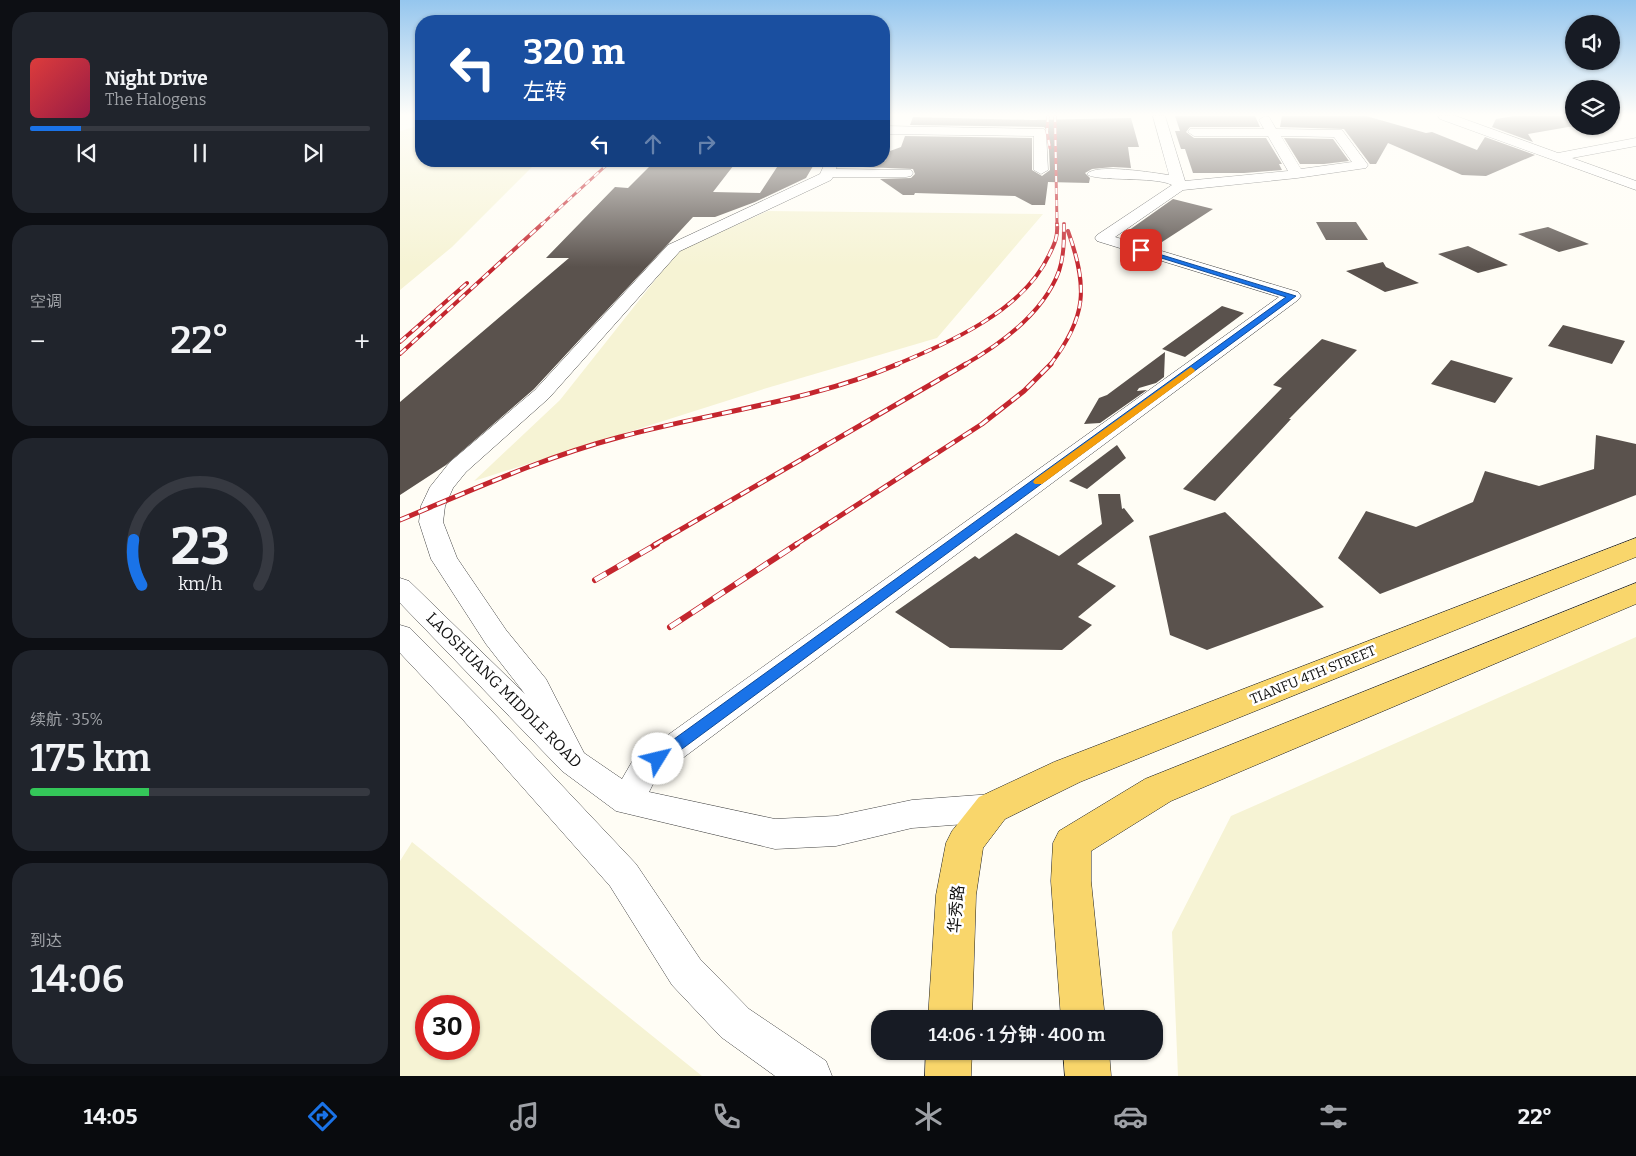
<!DOCTYPE html>
<html lang="zh">
<meta charset="utf-8">
<style>
:root{--surface:#171b24;--page:#20242c;--text:#f1f3f6;--muted:#9ea1a6;--line:#363941;--accent:#1a73e8}
body{margin:0;font-family:Bitter,"Noto Sans SC",serif;background:var(--page);color:var(--text);height:100vh;display:flex;flex-direction:column;font-size:19px;white-space:nowrap}
*{box-sizing:border-box;margin:0}
p{font-size:16px;color:var(--muted)}
.icon{flex:none;width:28px;height:28px;fill:none;stroke:currentColor;stroke-width:2;stroke-linecap:round;stroke-linejoin:round}
.map{position:relative;flex:1;overflow:hidden}
.details{display:flex;flex-direction:column;gap:12px;padding:12px;background:#0d0f14;width:400px}
.details>*{flex:none}
.hud{position:absolute;left:15px;top:15px;width:475px;height:152px;border-radius:20px;box-shadow:0 1px 4px #0004;background:#1a4fa0;color:#fff;overflow:hidden}
.buttons{position:absolute;left:1165px;top:15px;display:grid;gap:10px}
.buttons a{display:grid;place-items:center;width:55px;height:55px;border-radius:50%;background:var(--surface);box-shadow:0 1px 4px #0004;font-size:25px}
.speed{position:absolute;left:15px;top:995px;display:flex;gap:10px;font-size:25px;font-weight:700;text-align:center}
.speed>*{display:grid;place-content:center;width:65px;height:65px;border-radius:50%;background:var(--surface);box-shadow:0 1px 4px #0004;line-height:1}
.speed .limit{border:8px solid #d22;background:#fff;color:#111}
.pin{position:absolute;display:grid;place-items:center;width:42px;height:42px;color:#fff;margin:-21px;border-radius:10px;box-shadow:0 2px 8px #0006}
.me{position:absolute;width:55px;margin:-28px;rotate:54deg;stroke-linejoin:round;filter:drop-shadow(0 0 4px #0008)}
.turn{display:flex;align-items:center;gap:18px;height:105px;padding:0 25px;font-size:22px}
.turn .icon{width:65px;height:65px;stroke-width:2.5}
.turn b{display:block;font-size:35px;line-height:42px}
.lanes{display:flex;align-items:center;height:48px;padding:0 25px;background:#0003;justify-content:center;gap:25px;direction:ltr}
.lanes .off{opacity:.35}
.big{font-size:38px;font-weight:600;line-height:1.1}
.details .card{flex:1;display:flex;flex-direction:column;justify-content:center;gap:8px;min-width:0;padding:0 18px;border-radius:20px;background:var(--page)}
.details .dial{align-items:center;gap:0}
.dial svg{height:130px;overflow:visible;fill:none;stroke:var(--line);stroke-width:7;stroke-linecap:round;text-anchor:middle}
.dial text{fill:var(--text);stroke:none}
.song{display:flex;align-items:center;gap:15px}
.cover{width:60px;height:60px;border-radius:8px;background:linear-gradient(135deg,hsl(0 70% 55%),hsl(340 70% 35%))}
.played{height:5px;border-radius:2px;background:linear-gradient(90deg,var(--accent) 15%,var(--line) 15%)}
.keys{display:flex;justify-content:space-around;direction:ltr}
.heat{display:flex;justify-content:space-between;align-items:center;font-size:28px;direction:ltr}
.charge{height:8px;border-radius:4px;background:linear-gradient(90deg,#34c759 35%,var(--line) 0)}
.trip{position:absolute;left:471px;top:1010px;width:292px;height:50px;border-radius:20px;background:var(--surface);box-shadow:0 1px 4px #0004;font-weight:600;line-height:50px;text-align:center}
.tab-bar{display:flex;height:80px;justify-content:space-around;align-items:center;background:#090b0e;color:var(--muted)}
.tab-bar .icon{width:35px;height:35px}
.tab-bar .current{color:var(--accent)}
.tab-bar b{font-size:22px;color:var(--text)}
main{display:flex;flex:1;min-height:0}
.map>svg:first-child{display:block}
</style>
<main>
<section class="details">
<div class="card">
<div class="song"><i class="cover"></i><div><b>Night Drive</b><p>The Halogens</p></div></div>
<div class="played"></div>
<div class="keys"><svg class="icon" aria-label="previous" viewBox="0 0 24 24"><path d="M18 5L8 12l10 7zM5 5v14"/></svg><svg class="icon" aria-label="pause" viewBox="0 0 24 24"><path d="M8 5v14M16 5v14"/></svg><svg class="icon" aria-label="next" viewBox="0 0 24 24"><path d="M6 5l10 7-10 7zM19 5v14"/></svg></div>
</div>
<div class="card"><p>空调</p>
<div class="heat"><a>−</a><b class="big">22°</b><a>+</a></div>
</div>
<div class="card dial"><svg viewBox="0 0 100 80">
<path d="M14 69A42 42 0 1 1 86 69"/>
<path d="M14 69A42 42 0 0 1 9 41" stroke="#1a73e8"/>
<text x="50" y="56" font-size="32" font-weight="700">23</text>
<text x="50" y="72" font-size="11">km/h</text>
</svg></div>
<div class="card"><p>续航 · 35%</p><b class="big">175 km</b><div class="charge"></div></div>
<div class="card"><p>到达</p><b class="big">14:06</b></div>
</section>
<div class="map">
<svg width="1236" height="1076" viewBox="0 0 1236 1076">
<rect width="100%" height="100%" fill="#fffdf5"/>
<path fill="#f6f3d4" fill-rule="evenodd" d="M21,125V161H138L52,247L0,290V131Z
M368,211L643,214L537,338L367,388L74,481L160,400L279,250Z
M1236,637V1076H778L772,932L831,816Z
M12,842L302,1076H0V861ZM26,1006H69V1049H26Z"/>
<path fill="#5a524d" d="M775,116H855L860,127H790L786,132L794,138H866L882,164H879L882,170L844,173H793L785,149H781L775,131H780Z
M882,116H966L1026,133L1032,132L1077,150L1085,137L1135,155L1086,176L1062,175L988,143L976,164H970L944,129L880,127Z
M1114,116H1174V126L1128,134L1133,142L1092,127L1096,119Z
M513,117L633,120L731,118L739,147H728L731,168L713,167L692,169L685,173L690,178L689,183L648,182L645,205H632L615,196L515,193L514,195H503L480,179L511,178L515,174L513,169L463,167L454,161H485L490,151L501,147L505,136L632,138V170L642,176L650,170L648,132L644,127L510,125Z
M884,138L933,139L949,161L924,164H900Z
M255,161H337L313,192L360,193L381,161H416L406,178L355,202L315,217H293L134,389L46,465L0,495V402L169,258H146L215,187L228,188Z
M773,199L813,209L762,242L725,233Z
M916,222H956L968,240H926Z
M1148,227L1189,244L1159,252L1118,234Z
M1068,246L1108,265L1078,273L1038,254Z
M983,262L986,267L1019,283L985,292L946,271Z
M822,306L844,313L785,357L762,349Z
M1163,325L1225,341L1212,364L1148,346Z
M922,339L957,350L889,419H891L815,501L783,489L882,388L873,385Z
M765,352L764,377L756,383L739,388L737,391L747,390L700,423L684,424L699,398L707,395Z
M1051,360L1113,378L1095,403L1031,384Z
M1196,435L1236,444V495L980,594L938,558L966,511L1016,527L1073,502L1085,471L1139,486L1194,469Z
M717,445L726,458L687,489L669,481Z
M698,494H720L722,509L724,508L734,521L677,564L716,586L678,617L692,625L662,650L550,648L495,612L575,556L579,559L616,533L659,556L702,524Z
M825,512L924,607L807,650L770,635L749,536Z"/>
<g fill="none" stroke-linecap="round" stroke-linejoin="round">
<defs>
<path id="minor" d="M753,116H765L785,181L888,171L868,136H794L788,132L790,129H864L859,120L865,116L869,117L876,129L942,130L968,165L966,168L897,178L783,190L715,237L898,292L901,296L898,300L256,778L249,792L375,819L436,816L512,800L592,794L604,798L609,808L604,818L592,822L512,828L436,846L375,849L216,811L162,771L0,603V578L9,581L125,694L86,644L31,559L19,522L21,506L30,487L50,462L135,390L268,245L420,174L426,161H439L436,169L511,170L513,173L511,176L506,177H433L431,180L280,251L149,398L66,472L53,488L45,506L43,522L57,558L106,630L146,679L184,753L222,779L233,760L879,297L697,241L695,238L697,235L772,185C756,176 694,182 687,174C696,163 754,173 769,175ZM881,136L934,137L952,162L901,169Z
M1038,116H1056L1158,153L1236,138V146L1172,158L1236,181V190L1040,119Z
M484,126L644,129L646,132L648,170L641,174L634,170V136L484,134Z
M0,625L10,628L86,705L236,864L300,959L349,1009L426,1061L432,1076H375L321,1037L272,985L210,886L64,721L0,653Z"/>
<path id="major" d="M1236,538V557L680,782L605,819L583,848L576,895L572,1019H528L536,895L546,843L552,831L579,797L654,762Z
M1236,583V604L771,801L691,851V881L705,1019H661L651,881L653,843L659,831L745,779Z
M526,1051H572L571,1076H525Z
M663,1051H709L711,1076H665Z"/>
</defs>
<use href="#minor" stroke="#444" stroke-width="1"/>
<use href="#major" stroke="#222" stroke-width="1"/>
<use href="#minor" fill="#fff" fill-rule="evenodd"/>
<use href="#major" fill="#f9d66b" fill-rule="evenodd"/>
<defs>
<path id="rail-far3" d="M648,116L647,132L650,148
M655,116L657,225
M141,225L211,161"/>
<path id="rail-far2" d="M0,342L67,283
M0,354L142,224
M495,365C550,342 624,311 650,253C655,243 658,236 657,224
M564,365C601,344 644,312 659,271C664,256 664,240 664,224
M650,365C687,317 688,287 668,231"/>
<path id="rail-far1" d="M0,520C72,490 144,457 220,437C312,412 409,402 498,364
M254,545L566,364
M395,545L582,424L624,391L651,364"/>
<path id="rail" d="M195,580L257,544
M270,627L397,544"/>
</defs>
<use href="#rail-far3" stroke="#c4262e" stroke-width="3"/>
<use href="#rail-far2" stroke="#c4262e" stroke-width="4"/>
<use href="#rail-far1" stroke="#c4262e" stroke-width="5"/>
<use href="#rail" stroke="#c4262e" stroke-width="6"/>
<use href="#rail-far3" stroke="#fff" stroke-width="2" stroke-dasharray="6" stroke-linecap="butt"/>
<use href="#rail-far2" stroke="#fff" stroke-width="2.5" stroke-dasharray="8" stroke-linecap="butt"/>
<use href="#rail-far1" stroke="#fff" stroke-width="3" stroke-dasharray="10" stroke-linecap="butt"/>
<use href="#rail" stroke="#fff" stroke-width="4.5" stroke-dasharray="13" stroke-linecap="butt"/>
</g>
<linearGradient id="sky" x2="0" y2="1"><stop stop-color="#95c6ee"/><stop offset="0.43" stop-color="#fffefa"/><stop offset="1" stop-color="#fffefa" stop-opacity="0"/></linearGradient>
<rect width="1236" height="267" fill="url(#sky)"/>
<path fill="#1a73e8" stroke="#114b97" d="M739,248L896,296L263,763L258,765L252,763L250,759L252,755L886,297L739,251Z"/>
<path fill="#f59e0b" d="M791,367L795,370L794,372L642,484H635L633,482L635,479Z"/>
<g text-anchor="middle" dominant-baseline="central" stroke-width="5" stroke-linejoin="round" paint-order="stroke">
<g font-size="14" fill="#111" stroke="#fff">
<text transform="translate(913 675) rotate(-22)">TIANFU 4TH STREET</text>
</g>
<g font-size="16" fill="#111" stroke="#fff">
<text transform="translate(104 690) rotate(45)">LAOSHUANG MIDDLE ROAD</text>
<text transform="translate(556 909) rotate(-85)">华秀路</text>
</g>
</g>
</svg>
<div class="buttons">
<a><svg class="icon" aria-label="sound" viewBox="0 0 24 24"><path d="M4 9h4l5-4v14l-5-4H4zM17 9q2 3 0 6"/></svg></a>
<a><svg class="icon" aria-label="layers" viewBox="0 0 24 24"><path d="M12 4l9 5-9 5-9-5zM3 14l9 5 9-5"/></svg></a>
</div>
<div class="speed"><div class="limit">30</div></div>
<div class="pin" style="left:741px;top:250px;background:#d93025"><svg class="icon" aria-label="arrive" viewBox="0 0 24 24"><path d="M6 21V4h12l-3 4 3 4H6"/></svg></div>
<svg class="me" style="left:258px;top:759px" viewBox="-20 -20 40 40"><circle r="19" fill="#fff"/><path d="M0-13L10 11 0 6-10 11z" fill="#1a73e8"/></svg>
<div class="trip">14:06 · 1 分钟 · 400 m</div>
<div class="hud">
<div class="turn"><svg class="icon" aria-label="left" viewBox="0 0 24 24"><path d="M17 20v-9H6M10 6l-5 5 5 5"/></svg><div><b>320 m</b>左转</div></div>
<div class="lanes"><svg class="icon" aria-label="left" viewBox="0 0 24 24"><path d="M17 20v-9H6M10 6l-5 5 5 5"/></svg><svg class="icon off" aria-label="ahead" viewBox="0 0 24 24"><path d="M12 20V5M6 11l6-6 6 6"/></svg><svg class="icon off" aria-label="right" viewBox="0 0 24 24"><path d="M7 20v-9h11M14 6l5 5-5 5"/></svg></div>
</div>
</div>
</main>
<nav class="tab-bar">
<b>14:05</b>
<svg class="icon current" aria-label="directions" viewBox="0 0 24 24"><path d="M12 3l9 9-9 9-9-9zM9 14v-3h6M13 9l2 2-2 2"/></svg>
<svg class="icon" aria-label="music" viewBox="0 0 24 24"><path d="M9 18V5l10-2v13"/><circle cx="6" cy="18" r="3"/><circle cx="16" cy="16" r="3"/></svg>
<svg class="icon" aria-label="phone" viewBox="0 0 24 24"><path d="M5 4h4l2 5-3 2q2 4 5 5l2-3 5 2v4C11 20 4 13 5 4z"/></svg>
<svg class="icon" aria-label="climate" viewBox="0 0 24 24"><path d="M12 3v18M4 7l16 10M4 17L20 7"/></svg>
<svg class="icon" aria-label="car" viewBox="0 0 24 24"><path d="M5 17H2v-5l4-1 3-4h7l3 4 3 1v5h-3M9 17h6M6 11h13"/><circle cx="7" cy="17" r="2"/><circle cx="17" cy="17" r="2"/></svg>
<svg class="icon" aria-label="filters" viewBox="0 0 24 24"><path d="M4 7h16M4 17h16"/><circle cx="9" cy="7" r="2"/><circle cx="15" cy="17" r="2"/></svg>
<b>22°</b>
</nav>
